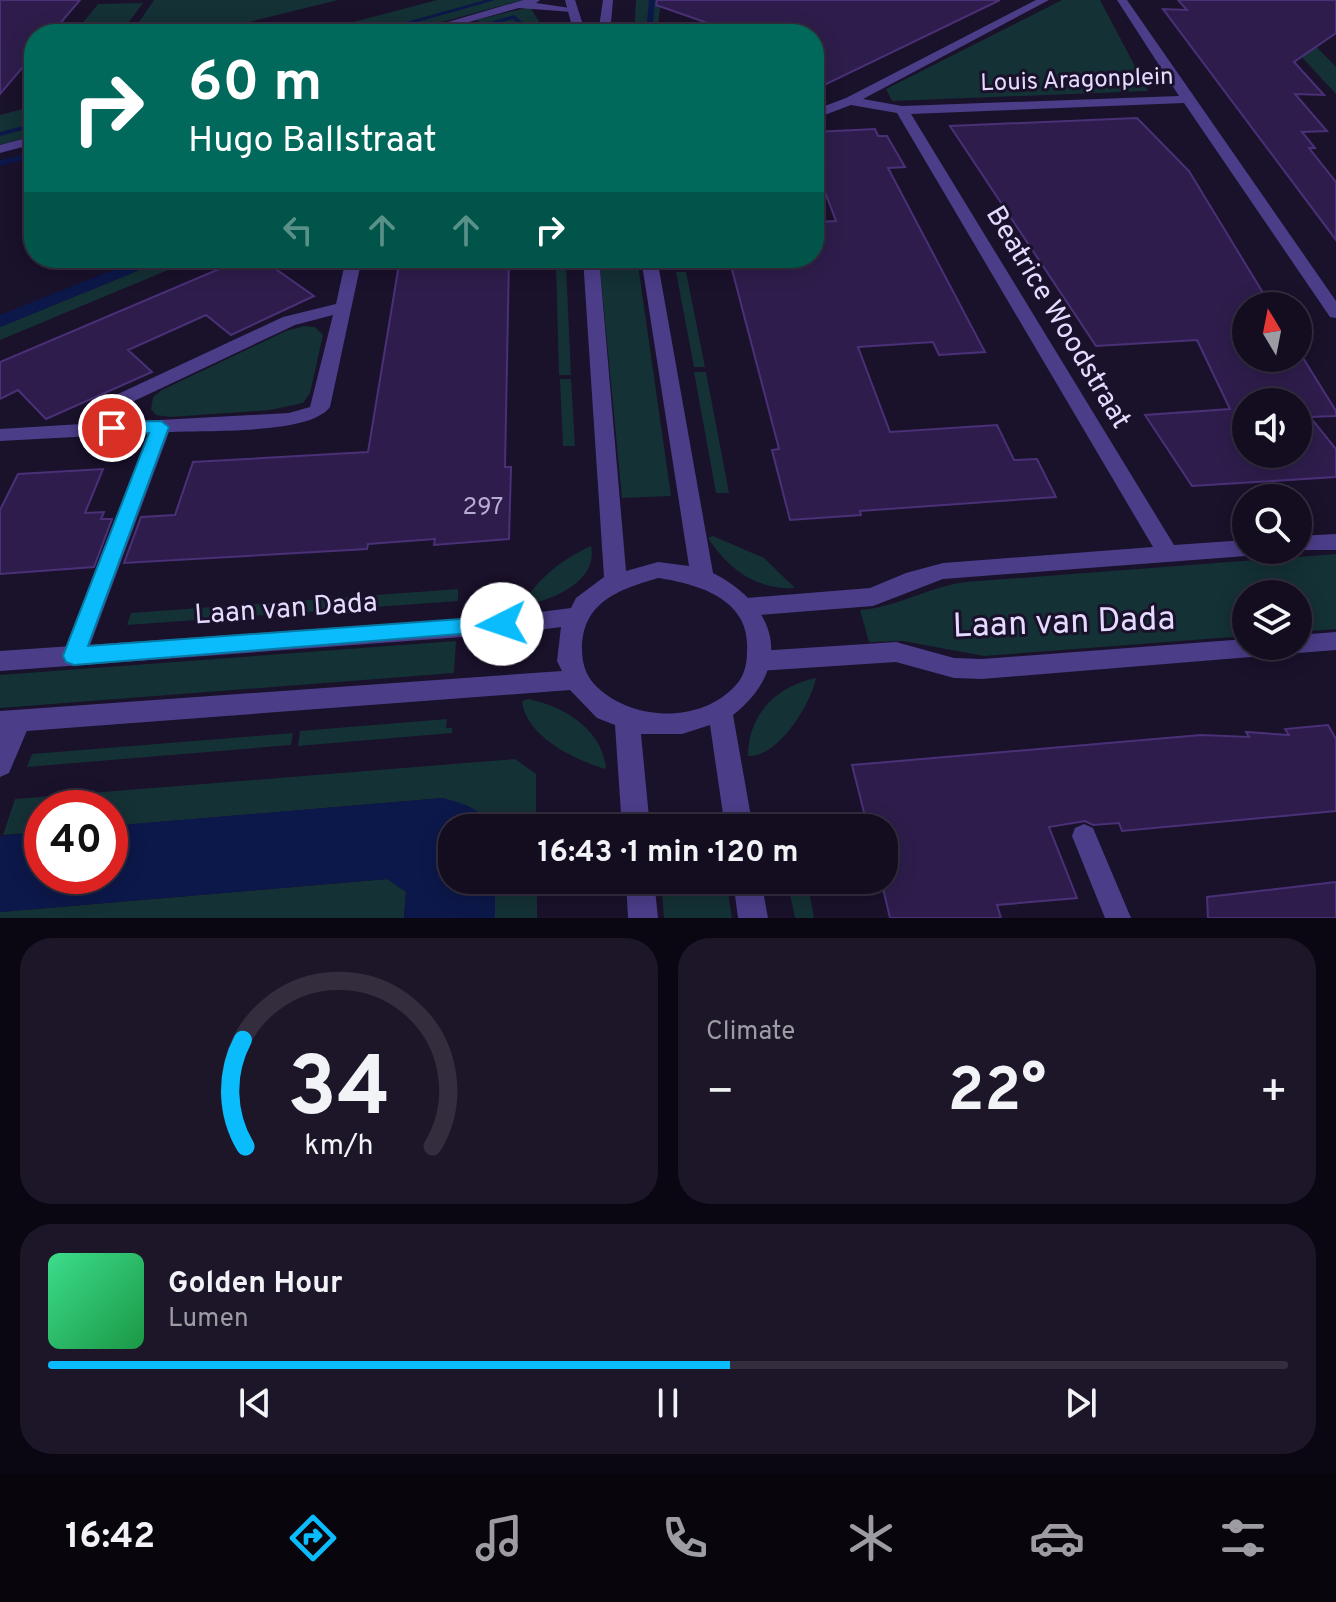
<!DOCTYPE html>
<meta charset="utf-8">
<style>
:root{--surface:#140d20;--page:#1d1629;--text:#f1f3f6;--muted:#9d9ca5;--line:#332d3e;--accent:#0abcfc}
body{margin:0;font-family:Overpass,sans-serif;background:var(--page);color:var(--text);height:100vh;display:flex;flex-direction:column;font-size:30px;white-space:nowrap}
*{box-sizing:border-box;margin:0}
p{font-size:26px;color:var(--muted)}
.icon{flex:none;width:44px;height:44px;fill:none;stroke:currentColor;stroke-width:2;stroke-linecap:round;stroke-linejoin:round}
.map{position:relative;height:918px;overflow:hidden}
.panel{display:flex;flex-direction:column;gap:20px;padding:20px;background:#0b0712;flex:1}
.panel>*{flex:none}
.top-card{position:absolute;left:24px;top:24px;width:800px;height:244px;border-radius:32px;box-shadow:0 4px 20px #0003,0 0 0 2px var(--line);background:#00695c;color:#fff;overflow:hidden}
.needle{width:52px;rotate:350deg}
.tools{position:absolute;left:1232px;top:292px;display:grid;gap:16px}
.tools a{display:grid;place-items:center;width:80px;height:80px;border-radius:50%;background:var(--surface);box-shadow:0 4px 20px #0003,0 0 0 2px var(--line);font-size:40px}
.speed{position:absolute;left:24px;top:790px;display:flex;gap:16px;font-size:40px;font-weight:700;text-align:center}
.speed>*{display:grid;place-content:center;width:104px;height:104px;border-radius:50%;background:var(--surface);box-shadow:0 4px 20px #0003,0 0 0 2px var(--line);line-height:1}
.speed .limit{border:12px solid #d22;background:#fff;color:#111}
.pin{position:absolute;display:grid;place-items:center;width:68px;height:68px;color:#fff;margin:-34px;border:4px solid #fff;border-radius:50%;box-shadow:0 2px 8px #0007}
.me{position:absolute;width:88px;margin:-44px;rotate:266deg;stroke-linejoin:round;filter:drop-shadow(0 0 6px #0008)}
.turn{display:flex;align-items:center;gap:28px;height:168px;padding:0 32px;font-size:36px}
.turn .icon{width:104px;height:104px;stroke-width:2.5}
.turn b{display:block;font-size:56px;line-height:68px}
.lanes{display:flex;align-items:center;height:76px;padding:0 32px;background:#0003;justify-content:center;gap:40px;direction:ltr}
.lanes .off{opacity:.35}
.big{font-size:60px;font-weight:700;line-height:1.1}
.panel .card{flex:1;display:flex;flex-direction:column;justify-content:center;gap:12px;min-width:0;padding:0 28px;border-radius:32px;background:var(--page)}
.panel .dial{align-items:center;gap:0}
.dial svg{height:208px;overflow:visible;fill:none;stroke:var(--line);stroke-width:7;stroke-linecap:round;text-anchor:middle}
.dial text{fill:var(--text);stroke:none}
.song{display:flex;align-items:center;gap:24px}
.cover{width:96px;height:96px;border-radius:12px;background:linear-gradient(135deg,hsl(150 70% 55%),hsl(140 70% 35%))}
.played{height:8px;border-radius:4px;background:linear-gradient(90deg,var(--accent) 55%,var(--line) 55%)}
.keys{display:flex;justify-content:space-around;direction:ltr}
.heat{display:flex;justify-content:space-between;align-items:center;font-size:44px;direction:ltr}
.panel .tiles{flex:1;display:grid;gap:20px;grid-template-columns:1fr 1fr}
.card:last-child{grid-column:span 2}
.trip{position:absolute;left:438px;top:814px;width:460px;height:80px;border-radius:32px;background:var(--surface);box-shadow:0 4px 20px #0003,0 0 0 2px var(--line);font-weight:700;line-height:80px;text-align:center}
.tab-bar{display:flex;height:128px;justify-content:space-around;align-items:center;background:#08050d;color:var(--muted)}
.tab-bar .icon{width:56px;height:56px}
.tab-bar .active{color:var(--accent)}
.tab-bar b{font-size:36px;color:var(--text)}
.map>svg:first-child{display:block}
</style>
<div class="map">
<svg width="1336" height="918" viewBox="0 0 1336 918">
<rect width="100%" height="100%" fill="#1a112b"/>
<path fill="#143135" d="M154,0H338L201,34H131Z
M437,0H522L399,34H308Z
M636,0H661L657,34H634Z
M1062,0H1100L1148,91L892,101L886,89Z
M1271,0L1336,67V94L1260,12Z
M143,3L120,34H74L98,4Z
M530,7L547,34H529L514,22L487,26L476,20Z
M34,106V135L0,145V115Z
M169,258H197L0,340V327Z
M599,258H637L671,496L622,498Z
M556,266H566L571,375H559Z
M676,272H686L705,367H694Z
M304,326L315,327L323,335L310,393L303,403L270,410L171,417L156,415L151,409L153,397L162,390L286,331Z
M694,372H706L729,493H716Z
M560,379H571L575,446H563Z
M713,536L764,558L795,588C756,590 728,569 708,538Z
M591,546C599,582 550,601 522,606C537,578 563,559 591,546Z
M1336,554V629L1298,632V594H1246V636L984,656L903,641L869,642L860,610C898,607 928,587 966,582Z
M458,589V601L127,625L131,613Z
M456,641L454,673L0,708V675Z
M816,678C811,704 778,758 748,756C748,715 776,686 816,678Z
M528,699C563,706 603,729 606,769C576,761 525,736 522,701Z
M447,719L446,728H452V733L298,746L300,731Z
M293,733L291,745L27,767L32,754Z
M515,759L536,774V828H490L488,821L443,798L110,826V808H42V832L3,835L15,799Z
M388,879L406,892L404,918H0V912Z
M495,880H537V918H495Z
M661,880H726L732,918H664Z
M787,880H807L814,918H795Z"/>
<path fill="#0c184a" d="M143,258H169L0,327V315Z
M443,798C462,803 482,808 490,828H452V880H495V918H404L406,892L387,879L0,912V836L42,832V876H110V826Z"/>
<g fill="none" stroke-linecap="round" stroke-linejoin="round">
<path fill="#0c184a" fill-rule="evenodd" d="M485,0H495L375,34H364Z
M649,0H655L652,34H646Z
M514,15L536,34H529L513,19L461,34H450Z
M34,123V127L0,136V132Z
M34,152V157L0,166V160Z"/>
</g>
<path fill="#2e1d4c" stroke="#4a3077" stroke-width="2" fill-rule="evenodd" d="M0,0H80L51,34H34V54L0,94Z
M657,0H1000L814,90V34H786L763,26L739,34L656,5Z
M1178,0H1336V33L1294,62L1324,95L1295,94L1327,131L1302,132L1315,148H1309L1336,182V240L1163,9L1187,10Z
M1137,118L1189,171L1271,306H1246V358H1298V350L1336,411V416L1310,417L1336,449V477L1192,486L1145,415L1230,409L1197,340L1096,346L950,126ZM1246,402H1298V454H1246Z
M875,129L878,136H887L905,167L888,168L985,352L939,355L933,342L858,347L890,432L997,425L1014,460L1037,459L1056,497L860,511L861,515L790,520L772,450L779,449L729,258H814V222L836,221L815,166H825L814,141V132Z
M245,258H260L314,296L231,335L206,315L128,350L152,372L46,419L18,390L0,399V362Z
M400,258H509L505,467H511L509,539L434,545L435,539L368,544L367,549L124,563L141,517L175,515L193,462L368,452Z
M103,469L85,513L104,512L101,519H112L94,567L0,574V510L18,474Z
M1328,725L1336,739V811L1122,831L1119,823L1093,825L1085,821L1049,827L1077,898L997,905L1001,918H890L881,880H884V828H868L852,765L1201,735L1249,737L1246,732L1289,735L1285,729Z
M1336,882V918H1208L1207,897Z"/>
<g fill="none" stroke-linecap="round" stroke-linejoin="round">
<path fill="#4c3d89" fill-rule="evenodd" d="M1084,824L1093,828L1131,918H1105L1072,836L1075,828Z"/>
<path fill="#4c3d89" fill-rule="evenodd" d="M523,0H540L536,3L577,9L572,12L519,8L426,34H407Z
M1036,0H1049L863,99L902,106L1179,96L1117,0H1127L1336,301V318L1330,317L1184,103L911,114L1174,545L1246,540V550H1256L1246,556L943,579L873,606L747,616L739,613L735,607L739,601L747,598L870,588L906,573L943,563L1153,547L897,113L851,105L814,119V110L846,98Z
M34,136V144L0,153V145Z
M346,258H362L330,407C310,435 204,430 169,432L86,656L82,663L74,666L66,663L62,656L149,433L0,441V429L81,424L99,405L118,394L283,317L336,304ZM333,315L310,407L289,413L104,423L113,413L132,402L295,325Z
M1336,534V550H1292H1298V536Z
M1336,632V650L1298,653L1288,647L1284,653L1276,655L982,679L954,678L896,662L760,671L751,668L748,661L751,654L760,651L896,642L954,658L982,659L1246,639V646H1298V635Z
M18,710L27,713L31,721L9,773L0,777V734L9,713Z"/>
<path fill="#4c3d89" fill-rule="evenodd" d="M565,0H575L586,34H574Z
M603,0H613L610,34H598Z
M583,258H599L626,571L658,562L689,566L641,258H657L713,573C778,606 794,667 733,715L753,828H725L710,725L682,734H641L650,828H622L615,725L597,718L570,690L0,733V711L562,671L557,661L561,627L517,633L0,671V651L517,615L571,608L576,598L604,577ZM658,578C698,584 751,599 747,651C747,663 745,675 736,685C701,724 634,721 598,688C587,678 582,665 582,650C582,602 618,590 658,578Z
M626,880H654L658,918H628Z
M733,880H761L768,918H738Z"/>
</g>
<path fill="#0abcfc" stroke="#067aa4" stroke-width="2" d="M161,421L169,427L88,646L502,616L512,624L509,630L74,665L66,662L63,656L149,433L112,434L103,428L112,422Z"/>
<g text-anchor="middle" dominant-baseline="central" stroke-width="6" stroke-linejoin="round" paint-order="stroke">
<g font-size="24" fill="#e5dbff" stroke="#1a112b">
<text transform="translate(1077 81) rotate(-2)">Louis Aragonplein</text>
</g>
<g font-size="24" fill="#b7acd2">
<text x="483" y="508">297</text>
</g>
<g font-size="28" fill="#e5dbff" stroke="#1a112b">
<text transform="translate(1057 318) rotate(59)">Beatrice Woodstraat</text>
<text transform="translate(286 610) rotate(-4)">Laan van Dada</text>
</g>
<g font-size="34" fill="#e5dbff" stroke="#1a112b">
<text transform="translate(1064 624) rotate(-2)">Laan van Dada</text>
</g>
</g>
</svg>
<div class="tools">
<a><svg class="needle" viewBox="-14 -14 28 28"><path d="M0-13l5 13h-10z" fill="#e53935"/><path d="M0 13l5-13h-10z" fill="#9d9ca5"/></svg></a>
<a><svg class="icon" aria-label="sound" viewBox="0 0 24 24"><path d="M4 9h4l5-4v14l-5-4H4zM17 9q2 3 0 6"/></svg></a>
<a><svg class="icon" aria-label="search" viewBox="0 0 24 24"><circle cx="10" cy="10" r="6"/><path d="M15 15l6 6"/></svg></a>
<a><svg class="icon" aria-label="layers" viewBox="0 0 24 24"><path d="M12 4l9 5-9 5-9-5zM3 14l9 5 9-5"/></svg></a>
</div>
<div class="speed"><div class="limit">40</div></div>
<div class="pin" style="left:112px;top:428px;background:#d93025"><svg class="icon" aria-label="arrive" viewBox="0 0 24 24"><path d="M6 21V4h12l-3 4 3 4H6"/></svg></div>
<svg class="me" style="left:502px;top:624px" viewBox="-20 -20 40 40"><circle r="19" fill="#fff"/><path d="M0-13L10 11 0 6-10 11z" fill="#0abcfc"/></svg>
<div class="trip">16:43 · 1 min · 120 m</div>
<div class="top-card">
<div class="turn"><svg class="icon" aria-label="right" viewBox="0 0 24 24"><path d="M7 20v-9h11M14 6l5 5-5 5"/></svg><div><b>60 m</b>Hugo Ballstraat</div></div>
<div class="lanes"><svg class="icon off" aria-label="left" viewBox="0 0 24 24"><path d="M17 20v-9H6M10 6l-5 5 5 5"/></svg><svg class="icon off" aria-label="ahead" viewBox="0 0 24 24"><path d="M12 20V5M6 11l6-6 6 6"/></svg><svg class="icon off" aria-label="ahead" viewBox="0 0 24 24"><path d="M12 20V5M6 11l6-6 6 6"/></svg><svg class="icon" aria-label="right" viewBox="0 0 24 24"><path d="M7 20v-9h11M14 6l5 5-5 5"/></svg></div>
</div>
</div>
<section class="panel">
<div class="tiles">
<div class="card dial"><svg viewBox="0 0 100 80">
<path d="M14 69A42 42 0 1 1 86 69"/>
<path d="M14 69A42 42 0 0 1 13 28" stroke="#0abcfc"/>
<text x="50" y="56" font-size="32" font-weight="700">34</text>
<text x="50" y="72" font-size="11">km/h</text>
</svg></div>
<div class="card"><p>Climate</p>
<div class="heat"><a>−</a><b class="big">22°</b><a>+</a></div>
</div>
<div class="card">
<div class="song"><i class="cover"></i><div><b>Golden Hour</b><p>Lumen</p></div></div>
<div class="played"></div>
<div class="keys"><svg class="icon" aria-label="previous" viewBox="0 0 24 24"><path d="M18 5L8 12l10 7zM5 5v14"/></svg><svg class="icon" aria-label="pause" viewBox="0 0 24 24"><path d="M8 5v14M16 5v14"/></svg><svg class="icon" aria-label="next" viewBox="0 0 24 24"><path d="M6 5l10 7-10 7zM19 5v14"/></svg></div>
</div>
</div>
</section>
<nav class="tab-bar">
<b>16:42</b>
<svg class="icon active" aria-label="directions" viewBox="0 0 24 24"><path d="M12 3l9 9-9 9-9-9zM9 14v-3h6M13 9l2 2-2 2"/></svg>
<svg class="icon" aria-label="music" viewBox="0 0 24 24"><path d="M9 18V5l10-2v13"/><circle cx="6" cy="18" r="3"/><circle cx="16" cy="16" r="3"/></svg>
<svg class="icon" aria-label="phone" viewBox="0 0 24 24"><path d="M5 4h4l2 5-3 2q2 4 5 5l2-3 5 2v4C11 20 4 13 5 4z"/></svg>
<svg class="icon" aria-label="climate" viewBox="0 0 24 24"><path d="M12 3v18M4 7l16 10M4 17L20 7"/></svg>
<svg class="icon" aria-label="car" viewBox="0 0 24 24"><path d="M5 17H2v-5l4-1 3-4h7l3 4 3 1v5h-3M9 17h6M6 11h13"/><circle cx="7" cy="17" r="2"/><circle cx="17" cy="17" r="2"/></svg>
<svg class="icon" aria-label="filters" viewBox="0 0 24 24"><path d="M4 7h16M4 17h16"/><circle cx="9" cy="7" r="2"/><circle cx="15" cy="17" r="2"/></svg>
</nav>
